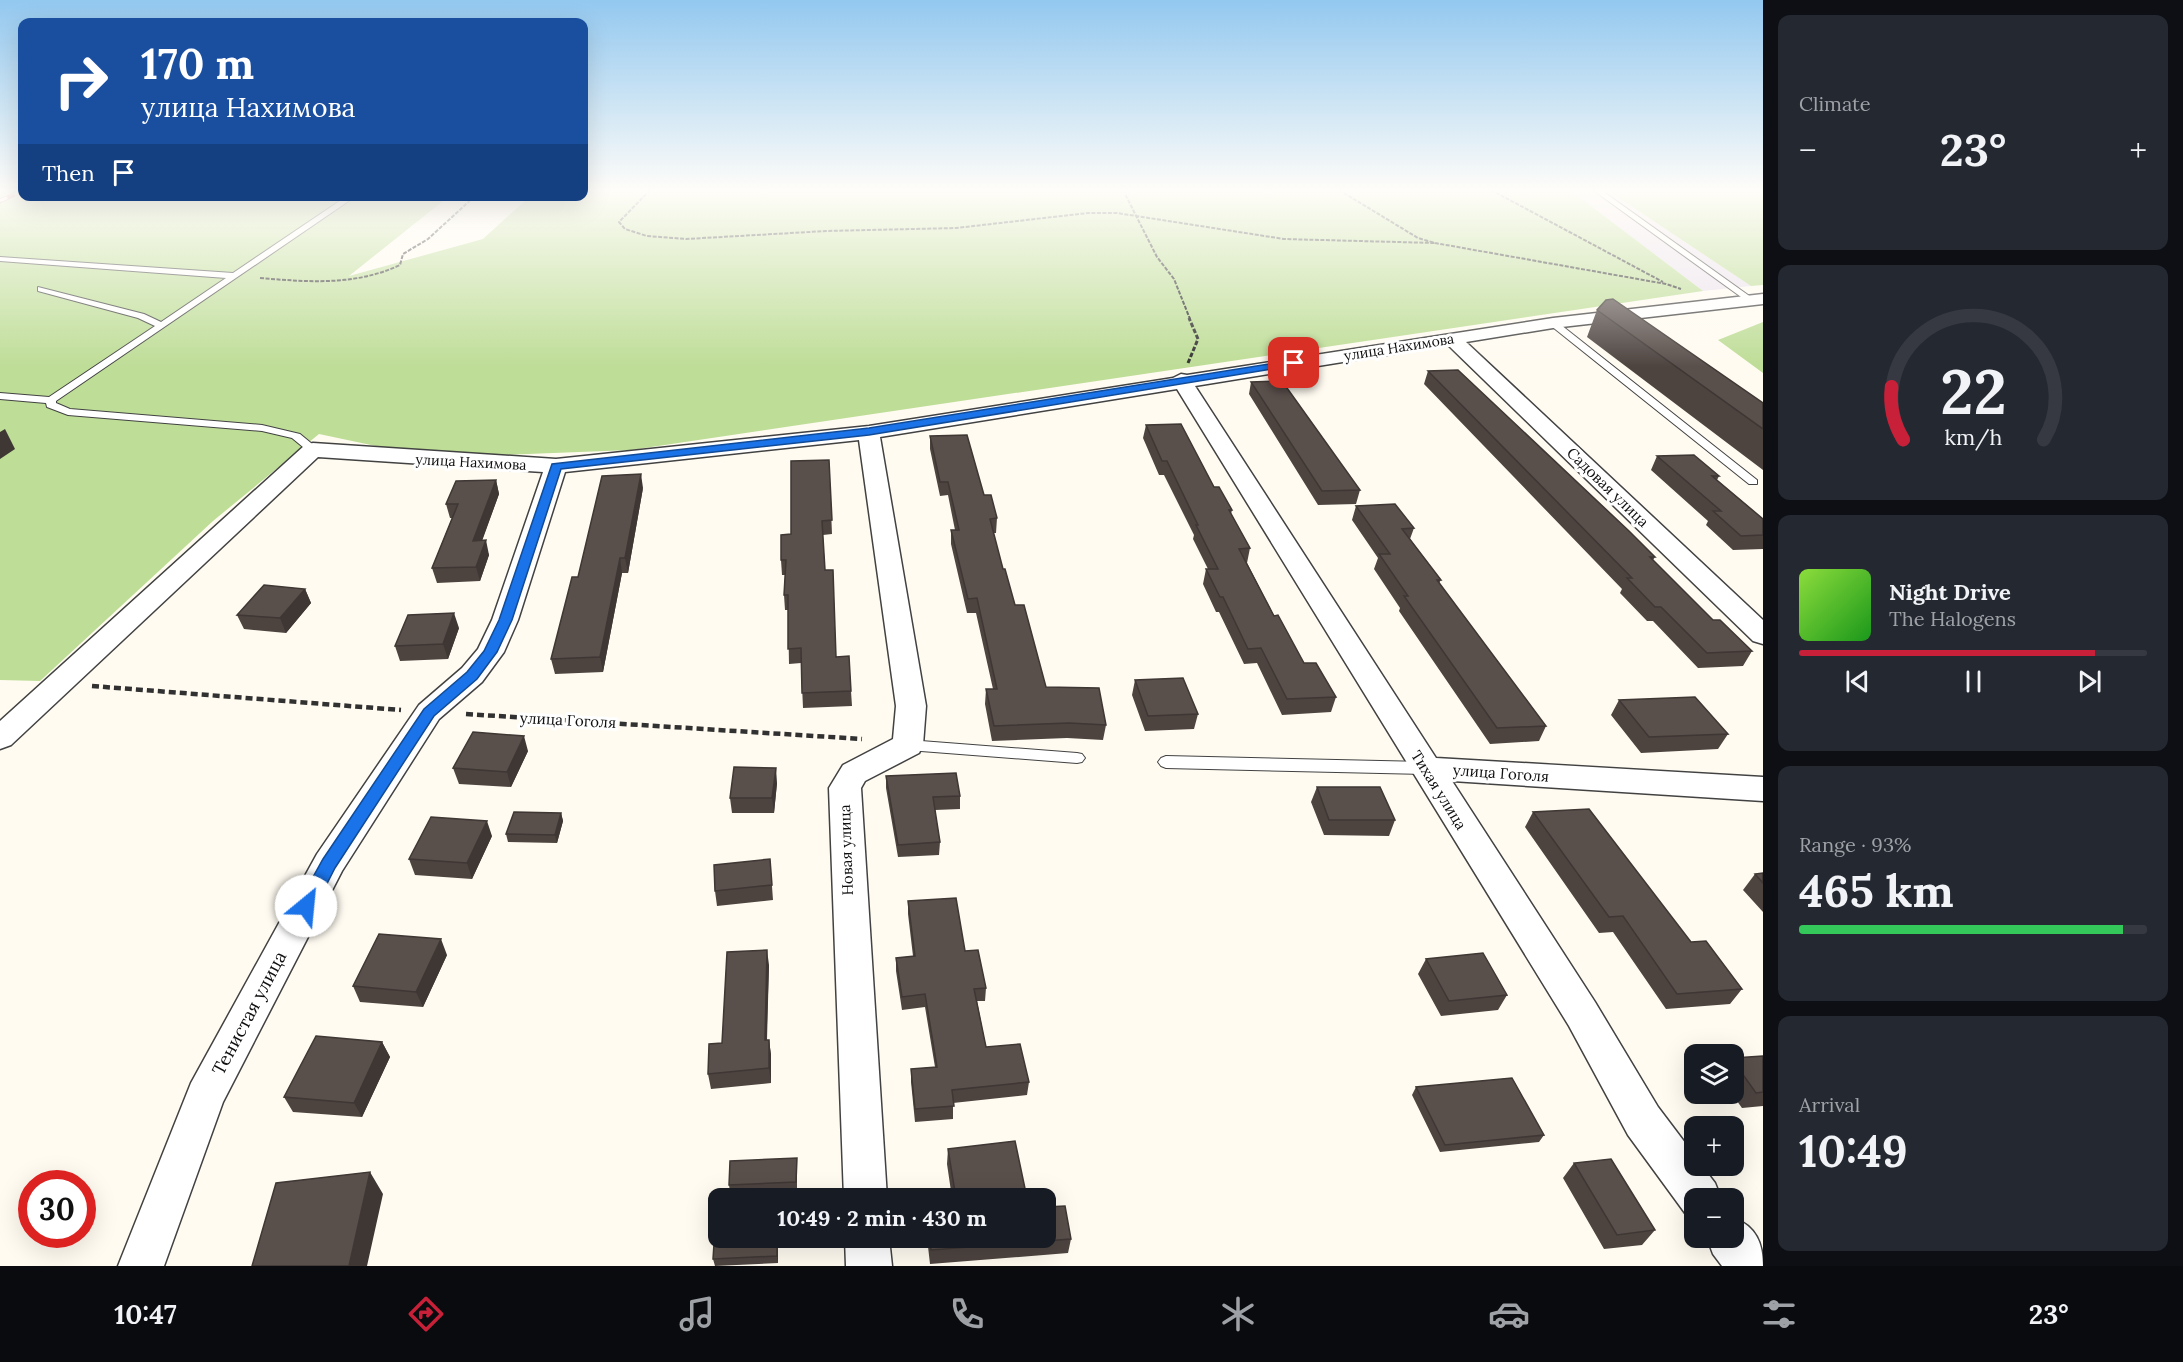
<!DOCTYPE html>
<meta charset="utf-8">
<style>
:root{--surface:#171b24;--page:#242831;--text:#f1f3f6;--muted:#9ea1a6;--line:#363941;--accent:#c72038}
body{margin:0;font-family:Lora,serif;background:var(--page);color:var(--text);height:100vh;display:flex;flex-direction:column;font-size:22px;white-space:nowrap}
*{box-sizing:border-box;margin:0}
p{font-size:20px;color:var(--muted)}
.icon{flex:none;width:33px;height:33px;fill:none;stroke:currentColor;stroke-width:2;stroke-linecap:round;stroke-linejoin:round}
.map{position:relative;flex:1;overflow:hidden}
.drawer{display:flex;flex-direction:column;gap:15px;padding:15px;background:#0d0f14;width:420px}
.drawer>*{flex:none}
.hud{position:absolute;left:18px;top:18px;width:570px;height:183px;border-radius:12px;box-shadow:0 6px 24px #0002;background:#1a4fa0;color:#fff;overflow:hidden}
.controls{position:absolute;left:1684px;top:1044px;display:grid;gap:12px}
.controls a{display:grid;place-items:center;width:60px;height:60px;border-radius:12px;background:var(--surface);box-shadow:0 6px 24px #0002;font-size:30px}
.speed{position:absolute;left:18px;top:1170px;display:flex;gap:12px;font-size:30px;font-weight:700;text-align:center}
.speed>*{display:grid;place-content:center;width:78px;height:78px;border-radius:50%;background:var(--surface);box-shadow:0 6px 24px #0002;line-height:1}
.speed .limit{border:9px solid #d22;background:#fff;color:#111}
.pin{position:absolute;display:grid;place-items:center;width:51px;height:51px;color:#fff;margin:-26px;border-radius:12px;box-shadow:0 3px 9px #0006}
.me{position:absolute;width:66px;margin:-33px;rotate:28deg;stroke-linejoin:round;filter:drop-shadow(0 0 4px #0008)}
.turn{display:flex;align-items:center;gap:21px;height:126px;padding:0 24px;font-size:27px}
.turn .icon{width:78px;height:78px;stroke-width:2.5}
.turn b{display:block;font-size:42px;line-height:51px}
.then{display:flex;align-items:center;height:57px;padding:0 24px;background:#0003;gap:12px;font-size:22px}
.big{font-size:45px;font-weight:800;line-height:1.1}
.drawer .widget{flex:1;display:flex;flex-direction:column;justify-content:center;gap:9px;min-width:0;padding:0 21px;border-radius:12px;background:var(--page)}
.drawer .dial{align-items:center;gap:0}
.dial svg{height:156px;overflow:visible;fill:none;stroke:var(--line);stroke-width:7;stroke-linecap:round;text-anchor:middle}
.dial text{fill:var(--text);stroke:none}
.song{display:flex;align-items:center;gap:18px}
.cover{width:72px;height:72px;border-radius:9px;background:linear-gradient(135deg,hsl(90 70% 55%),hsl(120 70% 35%))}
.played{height:6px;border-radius:3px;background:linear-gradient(90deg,var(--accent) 85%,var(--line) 85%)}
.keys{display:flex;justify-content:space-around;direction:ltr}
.heat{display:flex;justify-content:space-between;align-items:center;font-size:33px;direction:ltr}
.charge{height:9px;border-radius:4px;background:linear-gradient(90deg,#34c759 93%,var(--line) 0)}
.trip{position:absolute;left:708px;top:1188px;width:348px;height:60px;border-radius:12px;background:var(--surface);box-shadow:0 6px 24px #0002;font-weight:800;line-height:60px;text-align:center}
.menu{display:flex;height:96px;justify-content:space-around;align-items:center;background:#090b0e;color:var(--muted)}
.menu .icon{width:42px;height:42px}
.menu .active{color:var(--accent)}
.menu b{font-size:27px;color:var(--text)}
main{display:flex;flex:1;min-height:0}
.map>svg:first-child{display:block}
</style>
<main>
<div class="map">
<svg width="1763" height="1266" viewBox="0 0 1763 1266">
<rect width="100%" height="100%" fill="#fffbf1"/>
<path fill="#ece3ee" d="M1570,190H1607L1751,286L1703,291Z"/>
<path fill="#bedd97" d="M0,190H22V196L448,197L349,276L483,239L529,197L584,196V190H1570L1703,291L631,450L503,455L390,449L319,434L213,521L40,681L0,680Z
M1607,190L1763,192V285L1751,286Z
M1763,322V373L1718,340Z"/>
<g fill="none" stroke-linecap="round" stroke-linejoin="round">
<defs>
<path id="service" d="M1593,190H1601L1755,300L1748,302Z
M347,196H356L56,401V403L70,409L262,425L300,434L317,448V452H309L292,438L262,431L68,415L47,407L46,403L0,399V393L49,397L155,326L138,318L38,291V287L144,314L161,322L226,278L0,261V257L233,273Z
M1550,321H1556L1757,480V484H1749L1550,325Z
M908,740L1077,753L1082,754L1085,758L1082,762L1077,763L908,750L903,749L900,745L903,741Z
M1166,756L1425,762L1430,764L1433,768L1430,772L1425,774L1166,768L1161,766L1158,762L1161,758Z"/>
<path id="minor" d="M1763,294V304L1553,328L1466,342L1763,620V644L1753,641L1448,345L1195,386L1436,758L1763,777V801L1452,781L1595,1002L1658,1107L1695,1156V1166H1702L1715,1183L1721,1198H1695V1218L1685,1213L1628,1135L1569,1026L1177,389L880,437L926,706L923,745L919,753L865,781L861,788L887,1198H844L829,788L843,765L893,739L896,706L859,440L565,472L518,620L504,652L482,682L439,719L342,871L223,1102L164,1266H118L191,1083L317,854L419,705L462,668L478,649L492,620L543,472L318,457L11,745L0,749V721L305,445L313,443L556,459L869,426L1173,378L1181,374L1187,375L1553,318Z
M1734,1218C1756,1227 1763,1243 1763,1266H1722L1713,1254L1707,1238H1734Z
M845,1238H889L892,1266H846Z"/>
</defs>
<use href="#service" stroke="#424242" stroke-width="2"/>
<use href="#minor" stroke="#424242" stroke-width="3"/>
<path stroke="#313131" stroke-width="2" stroke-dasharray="4 1.5" stroke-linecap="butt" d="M650,190L619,222L625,229L647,236L686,239L826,231L956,228L1088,213H1117L1284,239L1435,243
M1123,190L1157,257L1174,279L1190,319
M1339,190L1418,238L1435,243L1666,284L1681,289
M1491,190L1663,282
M260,278C308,282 355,286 400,265L403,254L428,239L475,196"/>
<path stroke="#313131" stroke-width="3" stroke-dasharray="4.5 2" stroke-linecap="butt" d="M1188,363L1198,339L1189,318"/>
<path stroke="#313131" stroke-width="4.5" stroke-dasharray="7 4" stroke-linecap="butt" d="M92,686L401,710
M466,714L862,739"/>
<use href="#service" fill="#fff" fill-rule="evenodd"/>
<use href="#minor" fill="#fff" fill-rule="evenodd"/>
<defs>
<path id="rail" d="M0,201L22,191"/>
</defs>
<use href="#rail" stroke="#c72038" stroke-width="4.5"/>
<use href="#rail" stroke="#fff" stroke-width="3" stroke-dasharray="8" stroke-linecap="butt"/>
</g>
<path fill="#4d4440" d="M1597,310L1763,403V470L1587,337Z
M1428,371L1655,557L1653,560L1713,620L1752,651L1743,666L1698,668L1653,621H1647L1620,593L1622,589L1424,384Z
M1251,382L1360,490L1356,504L1318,505L1249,394Z
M1146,425L1214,487L1232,510L1231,514L1250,548L1247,563L1274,616L1304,663L1336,697L1331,712L1282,715L1257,663L1244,664L1219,612H1216L1203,584L1206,569H1208L1193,539L1194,535L1164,475H1159L1143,438Z
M930,436L984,495L997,518L996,533H993L1003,569L1015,605L1046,687L1106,725L1103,740L1067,738L992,741L985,704L986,689H993L976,613H967L951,544V530H955L948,495L940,496L930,449Z
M1657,456L1719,476L1717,480L1763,519V549L1733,550L1706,525L1708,521L1651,470Z
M829,460L832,534L823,535L825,570L836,657L851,691L852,706L803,708L801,663L789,664L788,610H785L784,595L785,575H782L781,560Z
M496,480L499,494L482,540L489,555L480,581L437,583L432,568L452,518H450L446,504Z
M643,488L628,573H622L603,672L555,674L551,659Z
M1356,506L1414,528L1410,539L1441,580L1439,583L1546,726L1539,741L1490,744L1399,611L1400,608L1374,569L1378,558L1352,520Z
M305,589L311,603L286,633L244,629L237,615Z
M459,628L448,659L400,661L395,646Z
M1135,680L1198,714L1194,729L1145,731L1132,695Z
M1619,700L1728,734L1718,749L1641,753L1611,715Z
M528,751L511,787L459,784L453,768Z
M886,776L960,796V809L935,810L940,842L939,855L898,857L886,788Z
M777,783L774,813H732L730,798Z
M1317,787L1395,820L1389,836L1324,835L1311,802Z
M1533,812L1742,989L1730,1004L1666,1009L1613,932L1599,933L1525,827Z
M561,813L563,821L557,843L508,842L506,834Z
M492,836L472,879L415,875L409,859Z
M770,859L773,900L717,906L715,891Z
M1763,873V912L1743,890L1755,874Z
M908,901L965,951L986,988L985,1001H977L986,1047L1029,1082L1027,1095L953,1103V1119L915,1122L911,1082V1069L935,1067L925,1007L902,1010L896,971V958L913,956L908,914Z
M447,955L423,1007L360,1002L353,986Z
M1426,959L1507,995L1498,1010L1441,1016L1418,974Z
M769,965L767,1040H769L771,1055V1083L711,1089L708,1074L722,1043Z
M382,1042L390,1057L362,1117L293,1112L284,1097Z
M1763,1056V1106L1742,1108L1732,1094H1734V1058Z
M1416,1087L1544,1135L1539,1142L1440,1152L1412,1095Z
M948,1149L1027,1198H952L947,1164Z
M797,1158V1189L730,1192L729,1185Z
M1574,1163L1655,1230L1642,1245L1604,1249L1563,1178Z
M778,1238V1263L715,1266L713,1259Z
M927,1238H1046L1071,1239L1068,1253L930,1264Z"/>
<path fill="#3e3734" d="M5,429L15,449L0,459V432Z
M641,474L643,488L628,573L625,558Z
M496,480L499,494L477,555L473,541Z
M486,540L489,555L480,581L476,567Z
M620,558L622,573L603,672L600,657Z
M305,589L311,603L286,633L280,618Z
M454,613L459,628L448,659L443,644Z
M524,736L528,751L511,787L507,772Z
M776,768L777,783L774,813L772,798Z
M561,813L563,821L557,843L555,835Z
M487,821L492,836L472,879L467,863Z
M441,939L447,955L423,1007L416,992Z
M767,950L769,965L766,1055L765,1040Z
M769,1040L771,1055V1083L769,1068Z
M382,1042L390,1057L362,1117L354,1103Z
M370,1172L383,1194L367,1266H349Z
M777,1238H778V1263L777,1256Z"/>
<path fill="#594f4b" stroke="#3e3734" stroke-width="1.5" d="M1613,299L1763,403V429L1597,310L1606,300Z
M1458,370L1629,531L1655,557H1650L1713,620H1720L1752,651L1707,653L1661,607H1655L1627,578H1632L1428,371Z
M1282,381L1360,490L1322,491L1251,382Z
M1181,424L1214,487H1219L1232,510H1229L1250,548L1239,549L1274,616L1278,615L1304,663H1316L1336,697L1287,699L1261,648L1248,649L1223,597H1220L1206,569H1218L1196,525H1198L1167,461H1162L1146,425Z
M967,435L984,495H991L997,518L990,519L1003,569H1005L1015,605H1024L1046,687L1099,688L1106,725L1069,723L994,726L986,689H997L977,598L968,599L951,530H959L948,482H940L930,436Z
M1694,455L1719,476H1712L1763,519V535L1741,536L1713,511H1721L1657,456Z
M829,460L832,520L822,521L825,570H833L836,657L849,656L851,691L802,693L801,648L788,649V595H784L786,560H781V535L791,534V461Z
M641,474L625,558H620L600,657L551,659L572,577H578L602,476Z
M496,480L473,541L486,540L476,567L432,568L458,504H446L456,481Z
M1395,504L1414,528L1402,529L1441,580H1437L1546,726L1497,728L1404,596H1408L1379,554H1390L1356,506Z
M264,585L305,589L280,618L237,615Z
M454,613L443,644L395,646L408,615Z
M1183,678L1198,714L1148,716L1135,680Z
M1695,697L1728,734L1649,737L1619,700Z
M473,732L524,736L507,772L453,768Z
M734,767L776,768L772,798H730Z
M956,773L960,796L933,797L940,842L898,845L886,776Z
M1317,787H1380L1395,820H1329Z
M1589,809L1691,942L1706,941L1742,989L1677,994L1623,916L1609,917L1533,812Z
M514,812L561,813L555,835L506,834Z
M431,817L487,821L467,863L409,859Z
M770,859L772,885L715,891L714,865Z
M1763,873V883L1755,874Z
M956,898L965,951L978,950L986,988L974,989L986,1047L1020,1044L1029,1082L952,1090L954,1106L915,1109L911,1069L937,1067L925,994L902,997L896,958L915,956L908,901Z
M379,934L441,939L416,992L353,986Z
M767,950L765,1040H769V1068L708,1074L709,1044L722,1043L727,952Z
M1483,953L1507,995L1449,1001L1426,959Z
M316,1036L382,1042L354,1103L284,1097Z
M1763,1056V1092L1756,1093L1734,1062V1058Z
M1512,1078L1544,1135L1445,1145L1416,1087Z
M1015,1141L1027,1198H956L948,1149Z
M797,1158L796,1182L729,1185L730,1161Z
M1611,1159L1655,1230L1617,1235L1574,1163Z
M370,1172L349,1266H252L276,1183Z
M1065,1206L1071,1239L931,1250L930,1238H1046V1207Z
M715,1229H718V1238H777V1256L713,1259Z"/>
<linearGradient id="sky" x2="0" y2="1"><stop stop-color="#93c8ef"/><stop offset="0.52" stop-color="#fffdf9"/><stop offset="1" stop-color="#fffdf9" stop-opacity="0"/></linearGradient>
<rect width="1763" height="367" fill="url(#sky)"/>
<path fill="#1a73e8" stroke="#114b97" stroke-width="1.5" d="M1294,360L1299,363L1297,365L869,435L561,469L512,620L497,652L477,679L434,716L335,868L313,911H300L297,906L323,859L424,709L467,672L484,651L499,620L552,464L869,428Z"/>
<g text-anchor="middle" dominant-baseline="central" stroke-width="6" stroke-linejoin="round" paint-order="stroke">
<g font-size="14" fill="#0f0f0f" stroke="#fff">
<text transform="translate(1399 347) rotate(-9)">улица Нахимова</text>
<text transform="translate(471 462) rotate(3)">улица Нахимова</text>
</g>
<g font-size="15" fill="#0f0f0f" stroke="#fff">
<text transform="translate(1608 487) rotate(44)">Садовая улица</text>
<text transform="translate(568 720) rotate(3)">улица Гоголя</text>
<text transform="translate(1501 773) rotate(4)">улица Гоголя</text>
<text transform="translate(1439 790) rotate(58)">Тихая улица</text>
<text transform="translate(846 850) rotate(-92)">Новая улица</text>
</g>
<g font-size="18" fill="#0f0f0f" stroke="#fff">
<text transform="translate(249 1013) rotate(-62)">Тенистая улица</text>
</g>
</g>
</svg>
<div class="controls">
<a><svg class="icon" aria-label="layers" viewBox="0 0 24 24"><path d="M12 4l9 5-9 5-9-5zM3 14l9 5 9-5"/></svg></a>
<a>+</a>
<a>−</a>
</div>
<div class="speed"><div class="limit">30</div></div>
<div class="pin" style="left:1294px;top:363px;background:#d93025"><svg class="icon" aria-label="arrive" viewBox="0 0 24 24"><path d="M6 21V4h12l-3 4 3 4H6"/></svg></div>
<svg class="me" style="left:306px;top:906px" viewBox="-20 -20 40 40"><circle r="19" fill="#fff"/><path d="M0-13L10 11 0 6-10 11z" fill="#1a73e8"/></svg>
<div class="trip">10:49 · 2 min · 430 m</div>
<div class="hud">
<div class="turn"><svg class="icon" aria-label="right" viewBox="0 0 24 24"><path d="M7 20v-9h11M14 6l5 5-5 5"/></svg><div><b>170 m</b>улица Нахимова</div></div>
<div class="then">Then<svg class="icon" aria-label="arrive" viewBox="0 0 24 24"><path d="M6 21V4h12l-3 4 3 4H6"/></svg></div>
</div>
</div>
<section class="drawer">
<div class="widget"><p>Climate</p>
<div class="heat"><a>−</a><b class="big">23°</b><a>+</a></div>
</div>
<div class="widget dial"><svg viewBox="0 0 100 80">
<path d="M14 69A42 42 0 1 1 86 69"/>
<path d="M14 69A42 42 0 0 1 8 42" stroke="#c72038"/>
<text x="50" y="56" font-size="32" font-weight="700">22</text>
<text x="50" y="72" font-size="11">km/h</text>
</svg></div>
<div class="widget">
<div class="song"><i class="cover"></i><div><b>Night Drive</b><p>The Halogens</p></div></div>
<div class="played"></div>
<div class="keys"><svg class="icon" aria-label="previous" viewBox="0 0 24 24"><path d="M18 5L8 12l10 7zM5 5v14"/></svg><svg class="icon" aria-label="pause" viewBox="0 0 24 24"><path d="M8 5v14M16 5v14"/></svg><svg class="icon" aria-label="next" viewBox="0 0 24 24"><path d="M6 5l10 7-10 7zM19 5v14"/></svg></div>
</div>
<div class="widget"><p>Range · 93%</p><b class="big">465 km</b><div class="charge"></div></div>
<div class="widget"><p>Arrival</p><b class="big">10:49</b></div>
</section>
</main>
<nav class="menu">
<b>10:47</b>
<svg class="icon active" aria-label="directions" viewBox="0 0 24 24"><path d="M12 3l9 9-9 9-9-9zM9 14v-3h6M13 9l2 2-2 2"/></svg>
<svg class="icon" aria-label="music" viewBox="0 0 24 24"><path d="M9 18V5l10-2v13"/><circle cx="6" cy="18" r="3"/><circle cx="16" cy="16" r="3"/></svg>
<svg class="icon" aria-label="phone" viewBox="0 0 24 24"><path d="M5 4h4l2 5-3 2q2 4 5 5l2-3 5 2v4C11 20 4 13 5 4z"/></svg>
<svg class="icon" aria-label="climate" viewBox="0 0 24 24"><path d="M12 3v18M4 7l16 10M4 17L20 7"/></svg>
<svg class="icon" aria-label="car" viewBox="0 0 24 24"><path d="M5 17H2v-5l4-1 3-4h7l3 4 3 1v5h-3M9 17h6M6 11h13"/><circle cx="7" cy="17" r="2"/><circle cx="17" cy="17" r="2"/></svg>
<svg class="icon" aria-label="filters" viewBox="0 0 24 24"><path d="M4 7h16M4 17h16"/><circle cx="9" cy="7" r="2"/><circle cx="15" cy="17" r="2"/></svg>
<b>23°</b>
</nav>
